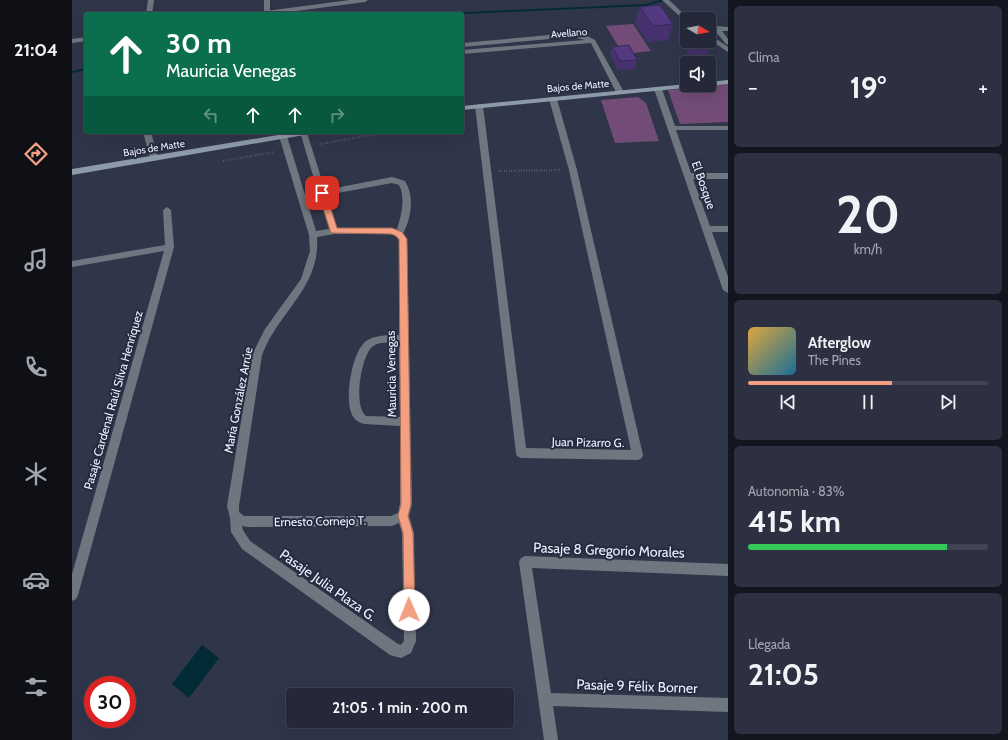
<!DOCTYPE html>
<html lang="es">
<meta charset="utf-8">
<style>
:root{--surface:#242838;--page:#2c3040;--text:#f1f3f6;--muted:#a3a6ae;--line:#414453;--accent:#f3a082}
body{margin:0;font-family:Cabin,sans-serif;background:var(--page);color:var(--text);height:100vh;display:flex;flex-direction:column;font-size:15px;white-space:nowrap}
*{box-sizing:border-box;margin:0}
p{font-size:13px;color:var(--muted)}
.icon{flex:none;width:22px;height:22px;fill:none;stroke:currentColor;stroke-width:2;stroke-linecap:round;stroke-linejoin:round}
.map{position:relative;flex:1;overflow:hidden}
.sheet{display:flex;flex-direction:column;gap:6px;padding:6px;background:#14161f;width:280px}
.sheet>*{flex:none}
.top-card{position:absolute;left:12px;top:12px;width:380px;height:122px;border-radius:4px;box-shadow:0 4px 16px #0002,0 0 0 1px var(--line);background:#0b6e4f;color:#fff;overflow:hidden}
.needle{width:26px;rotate:100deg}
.controls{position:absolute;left:608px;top:12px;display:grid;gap:8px}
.controls a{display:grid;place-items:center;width:36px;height:36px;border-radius:4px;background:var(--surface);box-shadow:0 4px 16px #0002,0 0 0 1px var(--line);font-size:20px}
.speed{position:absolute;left:12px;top:676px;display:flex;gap:8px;font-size:20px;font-weight:700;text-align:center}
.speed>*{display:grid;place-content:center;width:52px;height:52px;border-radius:50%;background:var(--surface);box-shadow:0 4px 16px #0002,0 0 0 1px var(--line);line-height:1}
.speed .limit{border:6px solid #d22;background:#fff;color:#111}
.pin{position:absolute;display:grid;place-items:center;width:34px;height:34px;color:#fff;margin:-17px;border-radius:8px;box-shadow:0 2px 6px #0006}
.me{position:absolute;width:44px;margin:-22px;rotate:359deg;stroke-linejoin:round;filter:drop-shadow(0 0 3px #0008)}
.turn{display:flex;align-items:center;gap:14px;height:84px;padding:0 16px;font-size:18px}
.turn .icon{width:52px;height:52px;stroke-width:2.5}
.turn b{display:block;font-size:28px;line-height:34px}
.lanes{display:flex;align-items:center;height:38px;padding:0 16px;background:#0003;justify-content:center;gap:20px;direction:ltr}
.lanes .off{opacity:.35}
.big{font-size:30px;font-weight:800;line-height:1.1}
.sheet .tile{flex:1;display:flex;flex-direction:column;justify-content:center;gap:6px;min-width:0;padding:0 14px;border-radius:6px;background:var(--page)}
.sheet .dial{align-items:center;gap:0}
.dial b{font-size:52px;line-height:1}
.song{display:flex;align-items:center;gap:12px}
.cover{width:48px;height:48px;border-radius:6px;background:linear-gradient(135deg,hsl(40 70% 55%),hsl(200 70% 35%))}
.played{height:4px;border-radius:2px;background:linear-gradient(90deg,var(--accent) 60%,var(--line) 60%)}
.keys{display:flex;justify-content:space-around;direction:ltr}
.heat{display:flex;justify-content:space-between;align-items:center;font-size:22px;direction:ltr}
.charge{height:6px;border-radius:3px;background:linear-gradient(90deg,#34c759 83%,var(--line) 0)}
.trip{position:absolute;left:214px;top:688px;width:228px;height:40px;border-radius:4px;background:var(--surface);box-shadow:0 4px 16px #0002,0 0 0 1px var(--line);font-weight:800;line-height:40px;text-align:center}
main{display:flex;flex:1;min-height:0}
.menu{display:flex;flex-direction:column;width:72px;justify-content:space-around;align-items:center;background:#0e1016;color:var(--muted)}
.menu .icon{width:28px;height:28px}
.menu .on{color:var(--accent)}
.menu b{font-size:18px;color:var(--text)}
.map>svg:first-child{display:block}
</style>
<main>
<nav class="menu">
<b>21:04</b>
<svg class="icon on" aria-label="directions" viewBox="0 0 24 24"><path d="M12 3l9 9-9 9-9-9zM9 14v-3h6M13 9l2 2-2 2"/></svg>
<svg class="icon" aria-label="music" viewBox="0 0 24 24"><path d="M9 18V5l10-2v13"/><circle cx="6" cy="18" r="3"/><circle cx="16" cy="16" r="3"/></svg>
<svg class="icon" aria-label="phone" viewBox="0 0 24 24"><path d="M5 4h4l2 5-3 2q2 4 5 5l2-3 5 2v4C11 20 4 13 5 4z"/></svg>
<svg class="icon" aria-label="climate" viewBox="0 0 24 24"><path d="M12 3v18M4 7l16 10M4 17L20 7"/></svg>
<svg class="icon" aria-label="car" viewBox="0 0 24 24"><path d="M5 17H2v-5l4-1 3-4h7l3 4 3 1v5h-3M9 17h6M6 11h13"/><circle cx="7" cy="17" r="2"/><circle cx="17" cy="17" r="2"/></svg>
<svg class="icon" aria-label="filters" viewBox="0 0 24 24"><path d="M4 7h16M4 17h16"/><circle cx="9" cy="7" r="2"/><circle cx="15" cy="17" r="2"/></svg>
</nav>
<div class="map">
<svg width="656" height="740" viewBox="0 0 656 740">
<rect width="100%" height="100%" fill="#30364a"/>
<path fill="#724c77" d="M561,24L579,51L551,54L534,26Z
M656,84V122L608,124L596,90Z
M566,97L574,103L587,141L543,143L529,100Z"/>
<path fill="#022b35" d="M130,645L147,658L117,698L100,684Z"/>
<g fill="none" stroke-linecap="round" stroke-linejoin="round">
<path fill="#022b35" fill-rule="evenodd" d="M588,0H594L574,6L390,14H372L374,13L574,4Z
M14,68V70L0,73V71Z"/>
<path stroke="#747a8b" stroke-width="2" stroke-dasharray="0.5 2" stroke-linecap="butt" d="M248,144L316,132
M151,161L202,152
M427,171L488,170"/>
<path fill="#6e777f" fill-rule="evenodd" d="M76,0H82L80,14H74Z
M192,0H198V14L192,13Z
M644,26L656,27V31H650L656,39V45L654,44L643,31H637V27Z
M500,33L515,36L523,40L552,92L551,94H548L544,92L519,43L390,54V50L513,40L500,37L390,47V43Z
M583,87H589L590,89L603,126H656V130H604L619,173H656V179H621L638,226H656V232H640L656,277V293L651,290L582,89Z
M478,97H484L485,99L505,170L571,455L570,458L566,460L449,458L445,456L444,453L403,106L407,104L411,106L454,448L559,450L497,170L477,99Z
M71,132H79L86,158L85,160H79L78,158Z
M228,132L235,133L253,190L320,177L333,181C343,197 339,218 331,234L335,239L340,504L337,516L342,533L344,641L339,653L329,658L318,655L170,549L159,532L158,518L155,506L180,355L193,329L229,279L238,251L237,235L207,136L208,134H211L215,136L244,231L257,229ZM320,183L327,185C334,198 329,216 325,229L265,228L255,195ZM262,234H315L322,235L327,240V335C317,335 303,335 294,341C280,352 273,396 279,412C281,419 286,422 292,424L328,426V504L326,513L319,516H172L167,512V506L190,355C193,348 196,340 201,333C221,301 248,278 245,237ZM327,342L328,417L294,416C281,406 289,357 300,347C307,341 319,343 327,342ZM327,523L330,533L332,641L329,645L326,644L178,541L171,530L170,526L176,527L320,526Z
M95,207L99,210L102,247L6,595L4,599L0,601V574L92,251L0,267V261L93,245L91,210Z
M453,556L656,564V576L460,568L479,693L656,698V712L481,706L486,740H472L447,562L449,558Z"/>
<path fill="#6e777f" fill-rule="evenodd" d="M278,0H296L293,2L201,14H183L186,12Z
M590,0H597L617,19H615V23Z
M637,34L656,47V52L637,39Z
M14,37V41L0,43V39Z"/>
<path fill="#8d9ba8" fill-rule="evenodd" d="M656,80V84L637,86L634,85H637V82Z
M615,84V85H627L623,87L390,110V106Z
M224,132H242L238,134L0,175V169Z"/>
</g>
<path fill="#47316e" d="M568,7L601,24L596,40L576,42L563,23Z
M615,28V41H632L637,48L634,57L620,58L605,38L608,29Z
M540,47L565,60L563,69L546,70L538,55Z"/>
<path fill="#523980" stroke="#39285a" d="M588,5L601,24L581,26L568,7Z
M615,28V39L608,29Z
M617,41H632L637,48L623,49Z
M557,45L565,60L548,61L540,47Z"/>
<path fill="#f3a082" stroke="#9e6854" d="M250,190L254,193L265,228H320L330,232L335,239L339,504L336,516L341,533L343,610L341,614L337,616L333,614L332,610L331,533L326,516L329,504L327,239L324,236L319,234L259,233L246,193Z"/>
<g text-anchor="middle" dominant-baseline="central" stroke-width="4" stroke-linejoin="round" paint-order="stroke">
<g font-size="10" fill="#edf1fe" stroke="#262c3f">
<text transform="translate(497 33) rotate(-5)">Avellano</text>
<text transform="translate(506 86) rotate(-5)">Bajos de Matte</text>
<text transform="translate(82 148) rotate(-9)">Bajos de Matte</text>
</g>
<g font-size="12" fill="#edf1fe" stroke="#262c3f">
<text transform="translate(632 185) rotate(71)">El Bosque</text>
<text transform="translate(319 374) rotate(-91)">Mauricia Venegas</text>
<text transform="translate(41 400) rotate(-74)">Pasaje Cardenal Raúl Silva Henríquez</text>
<text transform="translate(166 400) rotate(-79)">María González Arrúe</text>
<text transform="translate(516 442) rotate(1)">Juan Pizarro G.</text>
<text transform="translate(248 521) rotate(-1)">Ernesto Cornejo T.</text>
</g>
<g font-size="14" fill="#edf1fe" stroke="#262c3f">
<text transform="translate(537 550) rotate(2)">Pasaje 8 Gregorio Morales</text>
<text transform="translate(256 585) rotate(35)">Pasaje Julia Plaza G.</text>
<text transform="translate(565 686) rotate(2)">Pasaje 9 Félix Borner</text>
</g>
</g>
</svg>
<div class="controls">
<a><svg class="needle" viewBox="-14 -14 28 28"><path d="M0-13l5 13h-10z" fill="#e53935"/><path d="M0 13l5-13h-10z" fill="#a3a6ae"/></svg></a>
<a><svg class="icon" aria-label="sound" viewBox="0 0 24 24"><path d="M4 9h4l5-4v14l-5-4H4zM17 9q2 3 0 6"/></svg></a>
</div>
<div class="speed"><div class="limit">30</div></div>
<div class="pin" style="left:250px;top:193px;background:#d93025"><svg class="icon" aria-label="arrive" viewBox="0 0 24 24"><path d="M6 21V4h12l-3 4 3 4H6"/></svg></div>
<svg class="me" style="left:337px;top:610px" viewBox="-20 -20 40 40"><circle r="19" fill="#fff"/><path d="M0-13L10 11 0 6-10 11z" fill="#f3a082"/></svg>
<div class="trip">21:05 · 1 min · 200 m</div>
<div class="top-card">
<div class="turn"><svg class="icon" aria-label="ahead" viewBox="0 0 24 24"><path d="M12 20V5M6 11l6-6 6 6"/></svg><div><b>30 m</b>Mauricia Venegas</div></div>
<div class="lanes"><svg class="icon off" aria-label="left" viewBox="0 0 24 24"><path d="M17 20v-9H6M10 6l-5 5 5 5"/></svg><svg class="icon" aria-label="ahead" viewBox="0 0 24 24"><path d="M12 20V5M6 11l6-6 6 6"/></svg><svg class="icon" aria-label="ahead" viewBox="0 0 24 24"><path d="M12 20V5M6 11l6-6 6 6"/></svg><svg class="icon off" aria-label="right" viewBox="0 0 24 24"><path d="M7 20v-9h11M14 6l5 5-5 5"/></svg></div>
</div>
</div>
<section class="sheet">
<div class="tile"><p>Clima</p>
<div class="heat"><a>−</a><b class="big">19°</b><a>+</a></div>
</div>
<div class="tile dial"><b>20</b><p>km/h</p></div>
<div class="tile">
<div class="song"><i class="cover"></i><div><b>Afterglow</b><p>The Pines</p></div></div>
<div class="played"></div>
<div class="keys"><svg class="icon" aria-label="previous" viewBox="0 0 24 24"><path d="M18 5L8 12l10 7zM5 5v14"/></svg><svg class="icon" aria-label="pause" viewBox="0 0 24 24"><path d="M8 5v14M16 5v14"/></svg><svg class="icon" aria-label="next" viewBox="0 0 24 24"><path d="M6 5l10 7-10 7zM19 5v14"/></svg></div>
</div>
<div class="tile"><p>Autonomía · 83%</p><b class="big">415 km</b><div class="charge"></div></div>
<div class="tile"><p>Llegada</p><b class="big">21:05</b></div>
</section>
</main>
